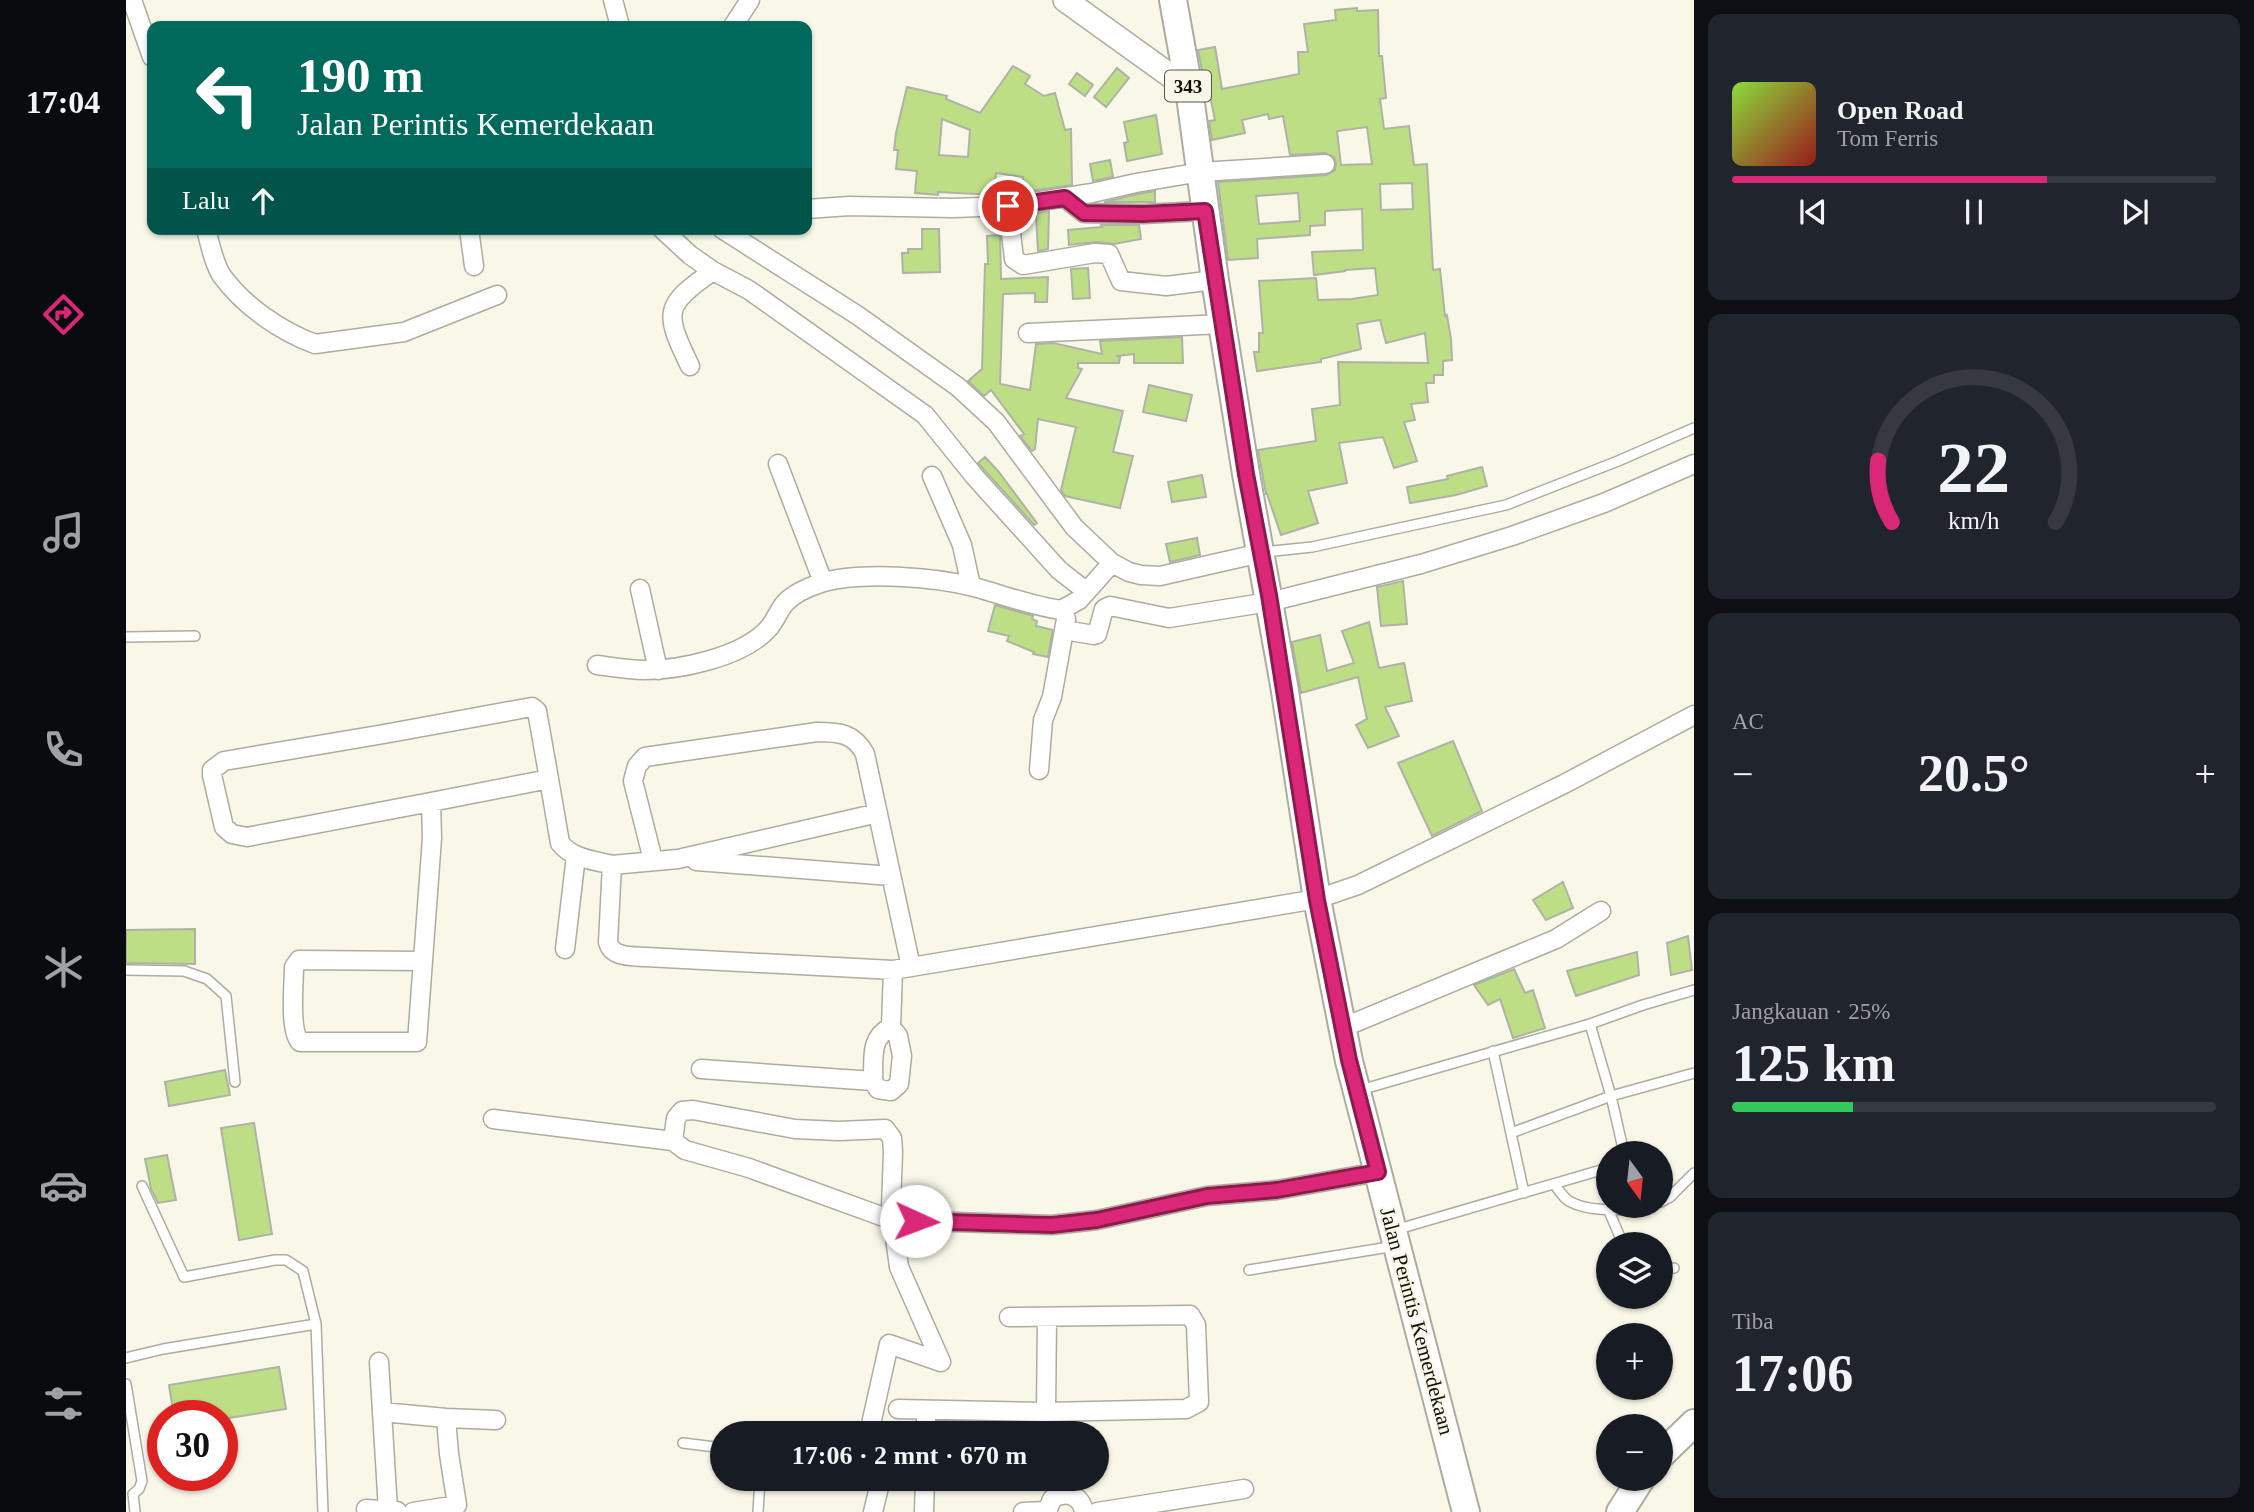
<!DOCTYPE html>
<html lang="id">
<meta charset="utf-8">
<style>
:root{--surface:#171b24;--page:#20242c;--text:#f1f3f6;--muted:#9ea1a6;--line:#363941;--accent:#db2777}
body{margin:0;font-family:"Times New Roman",serif;background:var(--page);color:var(--text);height:100vh;display:flex;flex-direction:column;font-size:26px;white-space:nowrap}
*{box-sizing:border-box;margin:0}
p{font-size:23px;color:var(--muted)}
.icon{flex:none;width:38px;height:38px;fill:none;stroke:currentColor;stroke-width:2;stroke-linecap:round;stroke-linejoin:round}
.map{position:relative;flex:1;overflow:hidden}
.side{display:flex;flex-direction:column;gap:14px;padding:14px;background:#0d0f14;width:560px}
.side>*{flex:none}
.banner{position:absolute;left:21px;top:21px;width:665px;height:214px;border-radius:14px;box-shadow:0 2px 5px #0004;background:#00695c;color:#fff;overflow:hidden}
.needle{width:46px;rotate:165deg}
.buttons{position:absolute;left:1470px;top:1141px;display:grid;gap:14px}
.buttons a{display:grid;place-items:center;width:77px;height:77px;border-radius:50%;background:var(--surface);box-shadow:0 2px 5px #0004;font-size:35px}
.speed{position:absolute;left:21px;top:1400px;display:flex;gap:14px;font-size:35px;font-weight:700;text-align:center}
.speed>*{display:grid;place-content:center;width:91px;height:91px;border-radius:50%;background:var(--surface);box-shadow:0 2px 5px #0004;line-height:1}
.speed .limit{border:10px solid #d22;background:#fff;color:#111}
.pin{position:absolute;display:grid;place-items:center;width:60px;height:60px;color:#fff;margin:-30px;border:4px solid #fff;border-radius:50%;box-shadow:0 2px 7px #0007}
.me{position:absolute;width:77px;margin:-38px;rotate:92deg;stroke-linejoin:round;filter:drop-shadow(0 0 5px #0008)}
.turn{display:flex;align-items:center;gap:24px;height:147px;padding:0 35px;font-size:32px}
.turn .icon{width:91px;height:91px;stroke-width:2.5}
.turn b{display:block;font-size:49px;line-height:60px}
.then{display:flex;align-items:center;height:66px;padding:0 35px;background:#0003;gap:14px;font-size:26px}
.big{font-size:52px;font-weight:800;line-height:1.1}
.side .tile{flex:1;display:flex;flex-direction:column;justify-content:center;gap:10px;min-width:0;padding:0 24px;border-radius:14px;background:var(--page)}
.side .dial{align-items:center;gap:0}
.dial svg{height:182px;overflow:visible;fill:none;stroke:var(--line);stroke-width:7;stroke-linecap:round;text-anchor:middle}
.dial text{fill:var(--text);stroke:none}
.song{display:flex;align-items:center;gap:21px}
.cover{width:84px;height:84px;border-radius:10px;background:linear-gradient(135deg,hsl(90 70% 55%),hsl(0 70% 35%))}
.played{height:7px;border-radius:4px;background:linear-gradient(90deg,var(--accent) 65%,var(--line) 65%)}
.keys{display:flex;justify-content:space-around;direction:ltr}
.heat{display:flex;justify-content:space-between;align-items:center;font-size:38px;direction:ltr}
.charge{height:10px;border-radius:5px;background:linear-gradient(90deg,#34c759 25%,var(--line) 0)}
.trip{position:absolute;left:584px;top:1421px;width:399px;height:70px;border-radius:35px;background:var(--surface);box-shadow:0 2px 5px #0004;font-weight:800;line-height:70px;text-align:center}
main{display:flex;flex:1;min-height:0}
.dock{display:flex;flex-direction:column;width:126px;justify-content:space-around;align-items:center;background:#090b0e;color:var(--muted)}
.dock .icon{width:49px;height:49px}
.dock .on{color:var(--accent)}
.dock b{font-size:32px;color:var(--text)}
.map>svg:first-child{display:block}
</style>
<main>
<nav class="dock">
<b>17:04</b>
<svg class="icon on" aria-label="directions" viewBox="0 0 24 24"><path d="M12 3l9 9-9 9-9-9zM9 14v-3h6M13 9l2 2-2 2"/></svg>
<svg class="icon" aria-label="music" viewBox="0 0 24 24"><path d="M9 18V5l10-2v13"/><circle cx="6" cy="18" r="3"/><circle cx="16" cy="16" r="3"/></svg>
<svg class="icon" aria-label="phone" viewBox="0 0 24 24"><path d="M5 4h4l2 5-3 2q2 4 5 5l2-3 5 2v4C11 20 4 13 5 4z"/></svg>
<svg class="icon" aria-label="climate" viewBox="0 0 24 24"><path d="M12 3v18M4 7l16 10M4 17L20 7"/></svg>
<svg class="icon" aria-label="car" viewBox="0 0 24 24"><path d="M5 17H2v-5l4-1 3-4h7l3 4 3 1v5h-3M9 17h6M6 11h13"/><circle cx="7" cy="17" r="2"/><circle cx="17" cy="17" r="2"/></svg>
<svg class="icon" aria-label="filters" viewBox="0 0 24 24"><path d="M4 7h16M4 17h16"/><circle cx="9" cy="7" r="2"/><circle cx="15" cy="17" r="2"/></svg>
</nav>
<div class="map">
<svg width="1568" height="1512" viewBox="0 0 1568 1512">
<rect width="100%" height="100%" fill="#f8f7e8"/>
<path fill="#bede86" stroke="#adb3a5" stroke-width="2" fill-rule="evenodd" d="M1231,8V11L1252,10L1253,56H1256L1260,98L1254,99L1258,129L1283,126L1288,165L1301,164L1307,270L1314,269L1319,316L1321,315L1325,339L1326,360L1317,361V375H1308V383H1300L1302,402L1285,404L1289,420L1278,422L1291,461L1268,468L1257,437L1213,443L1221,483L1182,491L1192,523L1155,535L1141,494H1140L1132,450L1190,441L1186,409L1214,405L1212,362L1302,363L1299,333L1260,343L1254,320L1231,324L1235,349L1195,359V362L1131,371L1128,352H1133V333H1137L1133,281L1190,278L1192,300L1226,299L1252,295L1249,268L1219,270V271L1188,275L1186,252L1237,250L1236,209L1199,211V225L1184,226V235L1131,239L1132,258L1102,260L1092,182L1200,175L1209,170L1210,163L1208,157L1199,153L1164,155L1157,116L1143,119L1142,114L1116,120L1119,133L1086,140L1083,121L1089,120L1082,86H1079L1072,50L1089,47L1096,89L1173,74L1172,52H1182L1178,24L1210,20L1209,10ZM1241,127L1246,164L1215,165L1211,131ZM1286,183L1287,209L1255,210L1254,184ZM1172,193L1174,221L1133,224L1130,196Z
M887,66L904,76L899,84L918,96L929,93L939,130L945,129L946,185L898,192L897,177L870,173L868,195L812,192V195L789,193L791,171L770,169L772,150H768L770,133L781,87L821,96L820,99L854,113ZM816,119L844,130L842,157L813,155Z
M991,68L1003,78L980,107L968,97Z
M951,73L967,85L959,96L943,84Z
M1030,115L1036,154L1001,161L998,143L1002,142L998,122Z
M984,160L987,177L967,181L964,164Z
M1029,191V202H978L1012,194Z
M923,211L922,249L912,251L910,213Z
M975,225H1013L1015,239L988,244L970,242L943,245L942,230L976,227Z
M796,229H813L814,272L777,273L776,253H782V249H796Z
M874,235L875,279L922,277L921,302H909V293L877,294L874,384L904,390L910,344L927,343L976,354L974,341L1056,337L1057,363H1008V354L990,356L994,357L993,363H952V368L956,369L940,398L997,411L987,452L1007,456L994,508L939,496L935,490L950,427L912,419L909,449L906,451L894,436L898,434L865,390L858,396L842,381L856,369L859,264H862L861,236Z
M962,268L964,298L947,299L945,269Z
M1023,385L1066,395L1060,421L1017,412Z
M859,457L872,471L911,523L908,525L852,463Z
M1356,467L1361,486L1330,495L1284,503L1281,487L1322,479L1321,476Z
M1076,475L1080,497L1046,502L1042,482Z
M1071,538L1074,555L1044,562L1040,544Z
M1277,581L1281,624L1255,626L1251,587Z
M869,605L907,616L906,619L911,621L910,626L927,630L922,657L907,654L908,652L881,641L883,636L862,631Z
M1243,622L1253,668L1278,663L1286,701L1259,707L1273,736L1242,748L1230,725L1241,719L1232,677L1175,693L1166,642L1194,635L1201,671L1228,663L1216,631Z
M1327,741L1356,811L1306,836L1272,763Z
M1437,882L1447,908L1420,920L1407,900Z
M69,929V964L0,963V930Z
M1562,936L1566,970L1545,975L1541,943Z
M1511,952L1513,975L1450,996L1441,971Z
M1388,969L1399,993L1407,990L1419,1028L1387,1038L1374,999L1362,1005L1348,985Z
M99,1070L104,1095L43,1106L39,1082Z
M128,1123L146,1234L113,1240L95,1128Z
M41,1155L50,1200L32,1203L25,1189L19,1159Z
M153,1367L160,1409L96,1419V1416H48L43,1385Z"/>
<g fill="none" stroke-linecap="round" stroke-linejoin="round">
<defs>
<path id="service" d="M1138,552L1186,547L1380,505L1492,461L1568,428
M0,637L69,636
M0,970L58,971L81,979L100,996L109,1082
M1464,1024L1517,1005L1568,990
M1367,1051L1398,1193
M1234,1090L1464,1024L1485,1096L1498,1153
M1385,1133L1485,1096L1568,1073
M1428,1184C1434,1191 1438,1200 1447,1203C1465,1212 1505,1211 1525,1206
M16,1186L58,1277L149,1260H160L177,1271L190,1324L197,1512
M1535,1202L1544,1197L1568,1173
M1482,1209L1497,1244
M1269,1230L1482,1168
M1123,1270L1269,1246
M1535,1270L1548,1268
M0,1358L37,1349L190,1324
M0,1384L16,1481L13,1489L7,1494L9,1512
M557,1443L597,1448
M632,1512L634,1479"/>
<path id="minor" d="M6,0L26,57
M487,0L494,26
M607,26L624,0
M939,198L958,213L1017,214L1079,211
M882,206L888,259L897,265L969,253L983,254L995,281L1040,286L1089,280
M681,209L723,206L827,208L882,206L966,193L1010,183L1075,172L1199,164
M80,229C84,244 88,264 96,276C118,306 154,331 189,344L278,332L371,295
M343,229L348,266
M536,229L564,255L587,271L623,290L799,415L849,477L933,570L960,591
M596,229L731,315L832,387L870,422L948,527L986,563L1003,572L1015,575L1034,576L1135,553
M902,333L1097,324
M564,366C538,312 537,306 587,271
M652,464L697,582
M806,476L836,545L845,586
M514,589L532,670
M938,630L968,635L971,634L978,609L984,606L1043,618L1143,602L1295,564L1386,536L1478,503L1568,464
M471,665C486,667 502,670 518,670C555,670 615,657 641,630C649,622 652,611 659,603C668,593 683,587 695,583C734,571 809,577 848,587C877,595 906,606 935,610L953,600L986,563
M913,770L917,720L926,697L940,619
M305,802L121,837L106,834L98,827L86,775V770L98,761L258,734L406,707L411,711L423,779
M527,860L507,781L511,766L519,757L691,732C713,732 728,733 739,754L785,967
M570,861L765,876
M486,865L552,859L752,813
M439,949L450,856
M296,961L173,960L168,967C168,984 163,1030 174,1042H291L306,838L305,802L423,779L434,843C446,859 468,860 486,865L482,942C486,958 506,956 520,957L767,970L1191,899L1232,885L1438,784L1568,715
M765,1027C743,1038 748,1059 747,1081L752,1089L765,1091L773,1084L776,1056L772,1036L765,1027L767,970
M1216,1028L1430,939L1475,911
M575,1069L747,1081
M367,1119L547,1141L559,1150L623,1168L766,1220L926,1225L971,1220L1081,1196L1151,1190L1252,1172
M547,1141L550,1118L556,1111L567,1110L669,1129L713,1131L759,1129L766,1138L767,1152L765,1208L773,1267L815,1362L763,1344L743,1433
M883,1317L1064,1315L1070,1325L1073,1402L1060,1409L920,1412L921,1317
M253,1362L262,1510
M772,1409L920,1412L922,1433
M256,1412L320,1418L370,1420
M800,1433V1410
M240,1509L271,1511
M287,1512L331,1505L323,1454L320,1418
M747,1512L755,1479
M798,1512L799,1479
M897,1512L920,1511
M921,1512L926,1499C940,1490 955,1495 958,1512
M971,1512L1118,1489"/>
<path id="secondary" d="M939,0L1063,89"/>
<path id="primary" d="M1047,0L1063,89L1089,280L1120,474L1158,685L1191,899L1223,1061L1340,1512
M1535,1455L1568,1423
M1494,1512L1515,1479"/>
</defs>
<use href="#service" stroke="#adac9e" stroke-width="12"/>
<use href="#minor" stroke="#adac9e" stroke-width="21"/>
<use href="#secondary" stroke="#adac9e" stroke-width="26"/>
<use href="#primary" stroke="#adac9e" stroke-width="30"/>
<use href="#service" stroke="#fff" stroke-width="9"/>
<use href="#minor" stroke="#fff" stroke-width="18"/>
<use href="#secondary" stroke="#fff" stroke-width="23"/>
<use href="#primary" stroke="#fff" stroke-width="26"/>
</g>
<g fill="none" stroke-linecap="round" stroke-linejoin="round">
<defs>
<path id="route" d="M790,1221L926,1225L971,1220L1081,1196L1151,1190L1252,1172L1223,1060L1191,900L1143,595L1120,474L1079,211L1017,214L958,213L939,198L882,206"/>
</defs>
<use href="#route" stroke="#8e194d" stroke-width="18"/>
<use href="#route" stroke="#db2777" stroke-width="12"/>
</g>
<g text-anchor="middle" dominant-baseline="central" stroke-width="5" stroke-linejoin="round" paint-order="stroke">
<rect fill="#f8f7e8" stroke="#56554d" stroke-width="2" x="1039" y="70.5" width="46" height="31" rx="5"/>
<g font-size="19" font-weight="bold" fill="#100f0a">
<text x="1062" y="86">343</text>
</g>
<g font-size="21" fill="#100f0a" stroke="#f8f7e8">
<text transform="translate(1291 1321) rotate(75)">Jalan Perintis Kemerdekaan</text>
</g>
</g>
</svg>
<div class="buttons">
<a><svg class="needle" viewBox="-14 -14 28 28"><path d="M0-13l5 13h-10z" fill="#e53935"/><path d="M0 13l5-13h-10z" fill="#9ea1a6"/></svg></a>
<a><svg class="icon" aria-label="layers" viewBox="0 0 24 24"><path d="M12 4l9 5-9 5-9-5zM3 14l9 5 9-5"/></svg></a>
<a>+</a>
<a>−</a>
</div>
<div class="speed"><div class="limit">30</div></div>
<div class="pin" style="left:882px;top:206px;background:#d93025"><svg class="icon" aria-label="arrive" viewBox="0 0 24 24"><path d="M6 21V4h12l-3 4 3 4H6"/></svg></div>
<svg class="me" style="left:790px;top:1221px" viewBox="-20 -20 40 40"><circle r="19" fill="#fff"/><path d="M0-13L10 11 0 6-10 11z" fill="#db2777"/></svg>
<div class="trip">17:06 · 2 mnt · 670 m</div>
<div class="banner">
<div class="turn"><svg class="icon" aria-label="left" viewBox="0 0 24 24"><path d="M17 20v-9H6M10 6l-5 5 5 5"/></svg><div><b>190 m</b>Jalan Perintis Kemerdekaan</div></div>
<div class="then">Lalu<svg class="icon" aria-label="ahead" viewBox="0 0 24 24"><path d="M12 20V5M6 11l6-6 6 6"/></svg></div>
</div>
</div>
<section class="side">
<div class="tile">
<div class="song"><i class="cover"></i><div><b>Open Road</b><p>Tom Ferris</p></div></div>
<div class="played"></div>
<div class="keys"><svg class="icon" aria-label="previous" viewBox="0 0 24 24"><path d="M18 5L8 12l10 7zM5 5v14"/></svg><svg class="icon" aria-label="pause" viewBox="0 0 24 24"><path d="M8 5v14M16 5v14"/></svg><svg class="icon" aria-label="next" viewBox="0 0 24 24"><path d="M6 5l10 7-10 7zM19 5v14"/></svg></div>
</div>
<div class="tile dial"><svg viewBox="0 0 100 80">
<path d="M14 69A42 42 0 1 1 86 69"/>
<path d="M14 69A42 42 0 0 1 8 42" stroke="#db2777"/>
<text x="50" y="56" font-size="32" font-weight="700">22</text>
<text x="50" y="72" font-size="11">km/h</text>
</svg></div>
<div class="tile"><p>AC</p>
<div class="heat"><a>−</a><b class="big">20.5°</b><a>+</a></div>
</div>
<div class="tile"><p>Jangkauan · 25%</p><b class="big">125 km</b><div class="charge"></div></div>
<div class="tile"><p>Tiba</p><b class="big">17:06</b></div>
</section>
</main>
